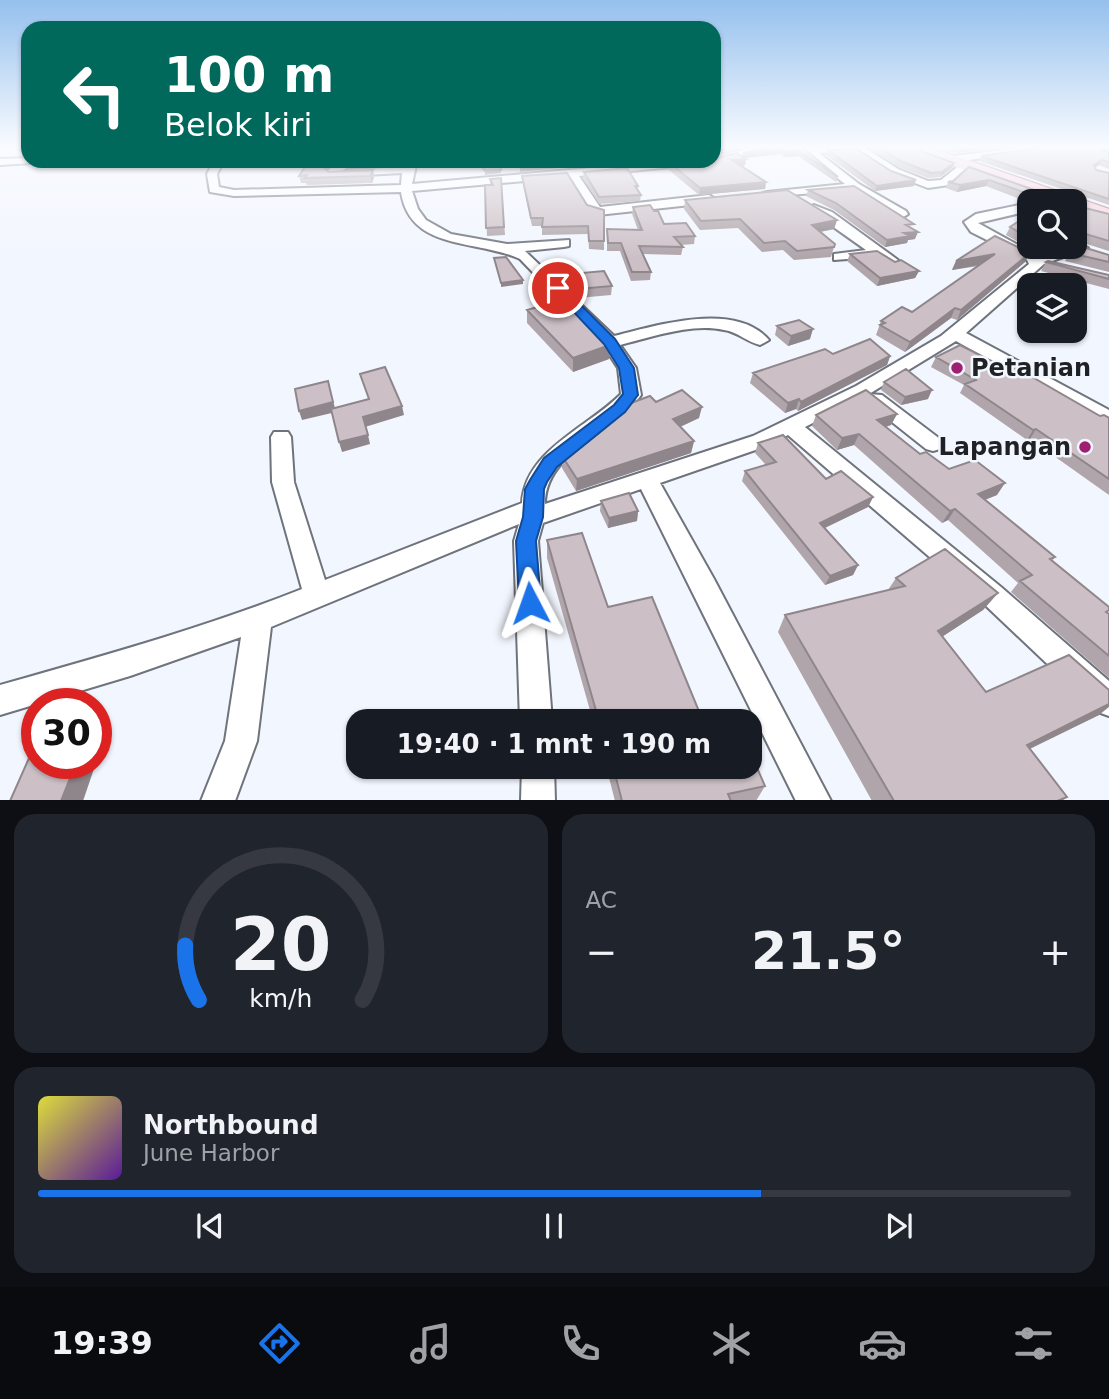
<!DOCTYPE html>
<html lang="id">
<meta charset="utf-8">
<style>
:root{--surface:#171b24;--page:#20242c;--text:#f1f3f6;--muted:#9ea1a6;--line:#363941;--accent:#1a73e8}
body{margin:0;font-family:"DejaVu Sans",sans-serif;background:var(--page);color:var(--text);height:100vh;display:flex;flex-direction:column;font-size:26px;white-space:nowrap}
*{box-sizing:border-box;margin:0}
p{font-size:23px;color:var(--muted)}
.icon{flex:none;width:38px;height:38px;fill:none;stroke:currentColor;stroke-width:2;stroke-linecap:round;stroke-linejoin:round}
.map{position:relative;height:800px;overflow:hidden}
.details{display:flex;flex-direction:column;gap:14px;padding:14px;background:#0d0f14;flex:1}
.details>*{flex:none}
.banner{position:absolute;left:21px;top:21px;width:700px;height:147px;border-radius:21px;box-shadow:0 2px 5px #0004;background:#00695c;color:#fff;overflow:hidden}
.buttons{position:absolute;left:1017px;top:189px;display:grid;gap:14px}
.buttons a{display:grid;place-items:center;width:70px;height:70px;border-radius:14px;background:var(--surface);box-shadow:0 2px 5px #0004;font-size:35px}
.speed{position:absolute;left:21px;top:688px;display:flex;gap:14px;font-size:35px;font-weight:700;text-align:center}
.speed>*{display:grid;place-content:center;width:91px;height:91px;border-radius:50%;background:var(--surface);box-shadow:0 2px 5px #0004;line-height:1}
.speed .limit{border:10px solid #d22;background:#fff;color:#111}
.pin{position:absolute;display:grid;place-items:center;width:60px;height:60px;color:#fff;margin:-30px;border:4px solid #fff;border-radius:50%;box-shadow:0 2px 7px #0007}
.me{position:absolute;width:77px;margin:-38px;rotate:356deg;stroke-linejoin:round;filter:drop-shadow(0 0 5px #0008)}
.turn{display:flex;align-items:center;gap:24px;height:147px;padding:0 28px;font-size:32px}
.turn .icon{width:91px;height:91px;stroke-width:2.5}
.turn b{display:block;font-size:49px;line-height:60px}
.big{font-size:52px;font-weight:700;line-height:1.1}
.details .card{flex:1;display:flex;flex-direction:column;justify-content:center;gap:10px;min-width:0;padding:0 24px;border-radius:21px;background:var(--page)}
.details .dial{align-items:center;gap:0}
.dial svg{height:182px;overflow:visible;fill:none;stroke:var(--line);stroke-width:7;stroke-linecap:round;text-anchor:middle}
.dial text{fill:var(--text);stroke:none}
.song{display:flex;align-items:center;gap:21px}
.cover{width:84px;height:84px;border-radius:10px;background:linear-gradient(135deg,hsl(60 70% 55%),hsl(270 70% 35%))}
.played{height:7px;border-radius:4px;background:linear-gradient(90deg,var(--accent) 70%,var(--line) 70%)}
.keys{display:flex;justify-content:space-around;direction:ltr}
.heat{display:flex;justify-content:space-between;align-items:center;font-size:38px;direction:ltr}
.details .tiles{flex:1;display:grid;gap:14px;grid-template-columns:1fr 1fr}
.card:last-child{grid-column:span 2}
.trip{position:absolute;left:346px;top:709px;width:416px;height:70px;border-radius:21px;background:var(--surface);box-shadow:0 2px 5px #0004;font-weight:700;line-height:70px;text-align:center}
.tab-bar{display:flex;height:112px;justify-content:space-around;align-items:center;background:#090b0e;color:var(--muted)}
.tab-bar .icon{width:49px;height:49px}
.tab-bar .active{color:var(--accent)}
.tab-bar b{font-size:32px;color:var(--text)}
.map>svg:first-child{display:block}
</style>
<div class="map">
<svg width="1109" height="801" viewBox="0 0 1109 801">
<rect width="100%" height="100%" fill="#f2f6fe"/>
<g fill="none" stroke-linecap="round" stroke-linejoin="round">
<defs>
<path id="minor" d="M763,146H780L714,162L710,161H714V156Z
M802,146H862L898,169L928,181L941,180L961,164L970,166L949,185L928,188L891,174L856,151L819,153L859,184L906,211L908,214L902,218L853,190L763,197V193L767,192L845,184L802,150Z
M1031,146H1055L1050,149L947,163L942,160L947,157Z
M28,158V161H33L32,163L0,165V159Z
M214,161H224L217,174L219,187L234,190L401,185L402,173L347,176L342,173L347,170L404,167L407,161H417L412,184L669,161H709L704,164L579,176L600,207L709,195L715,199L709,203L598,215L589,211L568,177L412,191L418,209L426,220L451,234L507,244L569,240V246L564,247L525,251L614,336C655,326 735,300 769,340L760,345C747,342 738,332 724,330C690,323 653,337 620,345L636,368L641,395C615,433 545,451 545,504L753,436L856,386L941,336L1029,264L1027,260L971,232L964,222L976,214L1029,203V211L978,223L1040,257L1074,247V242L1088,248L1044,264L966,333L1109,410V424L1101,423L956,341L869,394L882,395L940,439L943,444L940,449L933,451L926,449L868,403L865,399L868,395L805,427L1001,587L1109,681V716L1098,712L983,603L788,435L767,446L660,483L714,579L831,801H796L641,489L543,523L538,541L552,721H520L514,541L519,524L271,627L257,741L235,801H201L225,741L241,637L130,676L0,715V685C102,656 204,628 302,589L272,482L271,437L274,432H288L291,437L294,482L325,580L522,503C525,450 589,427 621,394L618,368L603,345L520,259C478,239 410,252 401,192L234,196L210,192L207,174Z
M814,205L832,212L898,260V266H888L875,257L834,260V254L866,250L808,209Z
M522,766H554L555,801H521Z"/>
<path id="trunk" d="M905,146H927L1109,209V221L1074,211V201H1050L907,149Z"/>
</defs>
<use href="#minor" stroke="#6f737c" stroke-width="4"/>
<use href="#trunk" stroke="#ae8d96" stroke-width="3"/>
<use href="#minor" fill="#fff" fill-rule="evenodd"/>
<use href="#trunk" fill="#fcd2dc" fill-rule="evenodd"/>
</g>
<path fill="#afa5aa" d="M772,146L802,147L838,177L836,182L798,156L784,157L780,154L745,158L746,159L745,165L741,166L766,182L765,189L699,195L669,170L670,163L742,156Z
M866,146H908L954,163L952,168L940,177L928,178L899,167Z
M934,146H1013L956,153Z
M1053,146H1109V169L1099,165L1095,168L1096,170L1109,173V205L979,161L981,156Z
M828,150L914,186L875,191L826,155Z
M295,161H395L392,165L331,168L327,171L329,172L373,170L374,177L372,183L307,185L306,183H301L299,176L305,167H296Z
M969,167L1040,192L1036,199L1025,201L986,186L957,192L946,188L948,182L953,181Z
M584,172L638,186V190L641,195L640,201L599,204L583,178Z
M567,173L604,241V250L589,249L588,234L542,235V226H532L523,184L522,176Z
M501,178L505,235L487,236L485,185H490V179Z
M808,190L915,239L908,240L907,243L885,247L834,210L806,196Z
M685,200L837,220L834,229L820,232L834,247L831,257L794,260L783,250L762,252L738,228L700,230L684,209Z
M633,207L664,224L695,236L694,244L681,245L683,247L681,255L643,254L651,272L650,280L631,281L620,251H607V229L638,230L632,214Z
M1029,210V247H1066L1040,254L1006,235L1010,227L1016,223L1020,215Z
M1074,211L1109,214V251L1074,240Z
M1070,253L1109,255V272L1065,261Z
M850,254L895,262L919,271L915,278L877,286L847,261Z
M956,261L1025,262L957,320L951,318L905,352L876,335L881,321L912,312L979,266L952,270Z
M1046,262L1109,275V289L1041,271Z
M570,274L612,286L611,295L578,298L570,282Z
M527,310L610,345L609,359L573,372L527,323Z
M777,326L810,339L788,346L775,335Z
M833,354L890,356L887,365L798,411L796,409L785,413L750,383L753,373Z
M936,357L1100,416L1109,418V495L1030,439L1027,440L960,393L964,385L931,367Z
M884,382L928,399L901,405L881,390Z
M656,402L699,418L680,427L694,441L691,453L576,491L562,468V456Z
M897,414L891,425L886,427L920,454L997,495L985,500L1055,557L1052,561L1109,614V678L1011,592L1018,583L948,520L942,523L854,445L837,450L812,426L816,415Z
M758,443L826,479L873,497L868,507L825,528L858,565L853,575L825,585L742,481L745,471L766,465L755,453Z
M601,501L638,511L637,521L608,528L600,511Z
M547,540L608,607L703,721H593L547,558Z
M896,578L998,593L983,610L943,636L986,692L1099,715L1030,749L1067,797L1062,801H872L778,632L785,615L888,590Z
M606,766H751L765,786L756,801H615Z"/>
<path fill="#8f868b" d="M727,146H751L714,153V148Z
M976,146H1013L956,153L958,148Z
M781,149L780,154L742,158L743,153Z
M799,151L798,156L784,157L785,152Z
M746,159L745,165L731,167L732,160Z
M1102,160L1099,165L1090,170L1094,165Z
M329,161L331,168L324,173L322,166Z
M560,161L559,168L520,172V165Z
M954,163L952,168L940,177L942,172Z
M373,170L374,177L372,183L370,176Z
M501,170V173L485,175V171Z
M916,180L914,186L875,191L877,186Z
M989,180L986,186L957,192L960,185Z
M766,182L765,189L699,195L700,188Z
M1040,192L1036,199L1025,201L1029,194Z
M837,220L834,229L809,234L812,225Z
M918,232L915,239L908,240L907,243L885,247L887,240L904,233Z
M1044,247H1066L1040,254Z
M1030,253L1025,262L957,320L961,310Z
M995,254L990,263L952,270L956,261Z
M919,271L915,278L877,286L880,278Z
M523,280V284L501,287V283Z
M955,308L951,318L905,352L910,342Z
M813,329L810,339L788,346L791,336Z
M610,345L609,359L573,372V358Z
M890,356L887,365L798,411L801,402Z
M328,381L336,412L302,420L299,411Z
M932,390L928,399L901,405L905,397Z
M799,399L796,409L785,413L788,403Z
M402,406L404,415L365,427L363,417Z
M702,407L699,418L671,431L673,419Z
M897,414L891,425L872,431L877,420Z
M1036,429L1030,439L1027,440L1033,430Z
M859,434L854,445L837,450L842,438Z
M368,435L370,444L342,452L339,442Z
M694,441L691,453L576,491L577,479Z
M1005,483L997,495L971,505L978,494Z
M873,497L868,507L816,532L820,523Z
M955,509L948,520L942,523L950,511Z
M638,511L637,521L608,528L609,518Z
M858,565L853,575L825,585L830,576Z
M998,593L983,610L925,648L938,631Z
M1109,704V707L1099,715L1008,759L1027,745Z
M96,736L104,742L96,763Z
M76,763H96L83,801H61Z"/>
<path fill="#ccc0c6" stroke="#8f868b" stroke-width="2" d="M714,146H727L714,149Z
M772,146H802V147L838,177L799,151L785,152L781,149L743,153Z
M876,146H908L954,163L942,172L931,173L901,161Z
M951,146H976L958,148Z
M1053,146H1109V150H1100L1109,153V162L1102,160L1094,165L1096,170L1109,173V199L981,156Z
M857,149L891,171L916,180L877,186L828,150Z
M737,153L746,159L732,160L766,182L700,188L670,163L693,161H714V158Z
M309,161H337H329L322,166L329,172L373,170L370,176L305,178L307,175L299,176Z
M519,161H560L520,165Z
M500,163L501,170L485,171L481,165Z
M969,167L1040,192L1029,194L989,180L960,185L948,182L953,181Z
M627,168L638,186H635L641,195L599,197L584,172Z
M567,173L587,205L604,210V241H589L588,226L542,227L543,218H531L522,176Z
M501,178L504,227L486,228L485,185H493L490,179Z
M854,186L914,224L906,225L918,232L904,233L910,236L887,240L836,203L808,190Z
M787,190L837,220L812,225L835,244L834,247L797,251L785,241L764,243L740,219L701,221L685,200Z
M650,205L654,211H658L664,224L686,223L695,236L674,237L683,247L639,246L651,272H632L621,243H608L607,229L642,230L633,207Z
M1085,208L1109,214V241L1079,232L1076,237H1074V211Z
M1029,210V238L1010,227L1022,219L1020,215Z
M995,236L1030,253L961,310L955,308L910,342L880,325L885,323L881,321L902,307L912,312L995,254L956,261Z
M1086,248L1109,255V262L1070,253Z
M877,251L895,262L901,260L919,271L880,278L850,254Z
M506,257L523,280L501,283L494,258Z
M1048,261L1109,275V279L1046,262Z
M604,271L612,286L578,289L570,274Z
M565,299L602,333L610,345L573,358L527,310Z
M799,320L813,329L791,336L777,326Z
M870,339L890,356L801,402L799,399L788,403L753,373L825,349L833,354Z
M960,345L1009,370L1015,367L1100,416L1104,415L1109,418V479L1036,429L1033,430L965,384L976,380L936,357Z
M385,367L402,406L363,417L368,435L339,442L331,409L369,399L360,374Z
M906,369L932,390L905,397L884,382Z
M328,381L333,402L299,411L295,389Z
M682,390L702,407L673,419L694,441L577,479L562,456L581,438L631,403L650,396L656,402Z
M866,390L897,414L877,420L920,454L926,452L949,469L975,460L1005,483L978,494L1055,557L1050,559L1109,607V610L1106,612L1109,614V656L1020,581L1032,575L955,509L950,511L859,434L842,438L816,415Z
M783,435L826,479L841,471L873,497L820,523L858,565L830,576L745,471L776,462L758,443Z
M629,493L638,511L609,518L601,501Z
M582,533L608,607L652,597L703,721H599L547,540Z
M945,549L998,593L938,631L986,692L1069,655L1109,690V704L1027,745L1067,797L1057,801H894L785,615L905,586L896,578Z
M37,740V763H76L61,801H10Z
M751,754L765,786L728,794L731,801H622L613,766H751Z"/>
<linearGradient id="sky" x2="0" y2="1"><stop stop-color="#95c0ee"/><stop offset="0.57" stop-color="#f9fbff"/><stop offset="1" stop-color="#f9fbff" stop-opacity="0"/></linearGradient>
<rect width="1109" height="258" fill="url(#sky)"/>
<path fill="#1a73e8" stroke="#114b97" stroke-width="2" d="M558,284L562,286L615,339L634,368L638,395L625,412L557,467L547,482L544,489L543,517L536,541L541,603L538,610L530,613L522,610L519,603L516,541L523,517L525,489L530,480L544,458L614,405L623,394L619,368L604,344L554,291V286Z"/>
<g fill="#9f1f72" stroke="#f2f6fe" stroke-width="2.5">
<circle cx="957" cy="368" r="7"/>
<circle cx="1085" cy="447" r="7"/>
</g>
<g text-anchor="middle" dominant-baseline="central" stroke-width="5" stroke-linejoin="round" paint-order="stroke">
<g font-size="24" font-weight="bold" fill="#1f2125" stroke="#f2f6fe" text-anchor="start">
<text x="971" y="368">Petanian</text>
<text x="1071" y="447" text-anchor="end">Lapangan</text>
</g>
</g>
</svg>
<div class="buttons">
<a><svg class="icon" aria-label="search" viewBox="0 0 24 24"><circle cx="10" cy="10" r="6"/><path d="M15 15l6 6"/></svg></a>
<a><svg class="icon" aria-label="layers" viewBox="0 0 24 24"><path d="M12 4l9 5-9 5-9-5zM3 14l9 5 9-5"/></svg></a>
</div>
<div class="speed"><div class="limit">30</div></div>
<div class="pin" style="left:558px;top:288px;background:#d93025"><svg class="icon" aria-label="arrive" viewBox="0 0 24 24"><path d="M6 21V4h12l-3 4 3 4H6"/></svg></div>
<svg class="me" style="left:530px;top:603px" viewBox="-20 -20 40 40"><path d="M0-17L14 15 0 8-14 15z" fill="#1a73e8" stroke="#fff" stroke-width="4"/></svg>
<div class="trip">19:40 · 1 mnt · 190 m</div>
<div class="banner">
<div class="turn"><svg class="icon" aria-label="left" viewBox="0 0 24 24"><path d="M17 20v-9H6M10 6l-5 5 5 5"/></svg><div><b>100 m</b>Belok kiri</div></div>
</div>
</div>
<section class="details">
<div class="tiles">
<div class="card dial"><svg viewBox="0 0 100 80">
<path d="M14 69A42 42 0 1 1 86 69"/>
<path d="M14 69A42 42 0 0 1 8 45" stroke="#1a73e8"/>
<text x="50" y="56" font-size="32" font-weight="700">20</text>
<text x="50" y="72" font-size="11">km/h</text>
</svg></div>
<div class="card"><p>AC</p>
<div class="heat"><a>−</a><b class="big">21.5°</b><a>+</a></div>
</div>
<div class="card">
<div class="song"><i class="cover"></i><div><b>Northbound</b><p>June Harbor</p></div></div>
<div class="played"></div>
<div class="keys"><svg class="icon" aria-label="previous" viewBox="0 0 24 24"><path d="M18 5L8 12l10 7zM5 5v14"/></svg><svg class="icon" aria-label="pause" viewBox="0 0 24 24"><path d="M8 5v14M16 5v14"/></svg><svg class="icon" aria-label="next" viewBox="0 0 24 24"><path d="M6 5l10 7-10 7zM19 5v14"/></svg></div>
</div>
</div>
</section>
<nav class="tab-bar">
<b>19:39</b>
<svg class="icon active" aria-label="directions" viewBox="0 0 24 24"><path d="M12 3l9 9-9 9-9-9zM9 14v-3h6M13 9l2 2-2 2"/></svg>
<svg class="icon" aria-label="music" viewBox="0 0 24 24"><path d="M9 18V5l10-2v13"/><circle cx="6" cy="18" r="3"/><circle cx="16" cy="16" r="3"/></svg>
<svg class="icon" aria-label="phone" viewBox="0 0 24 24"><path d="M5 4h4l2 5-3 2q2 4 5 5l2-3 5 2v4C11 20 4 13 5 4z"/></svg>
<svg class="icon" aria-label="climate" viewBox="0 0 24 24"><path d="M12 3v18M4 7l16 10M4 17L20 7"/></svg>
<svg class="icon" aria-label="car" viewBox="0 0 24 24"><path d="M5 17H2v-5l4-1 3-4h7l3 4 3 1v5h-3M9 17h6M6 11h13"/><circle cx="7" cy="17" r="2"/><circle cx="17" cy="17" r="2"/></svg>
<svg class="icon" aria-label="filters" viewBox="0 0 24 24"><path d="M4 7h16M4 17h16"/><circle cx="9" cy="7" r="2"/><circle cx="15" cy="17" r="2"/></svg>
</nav>
